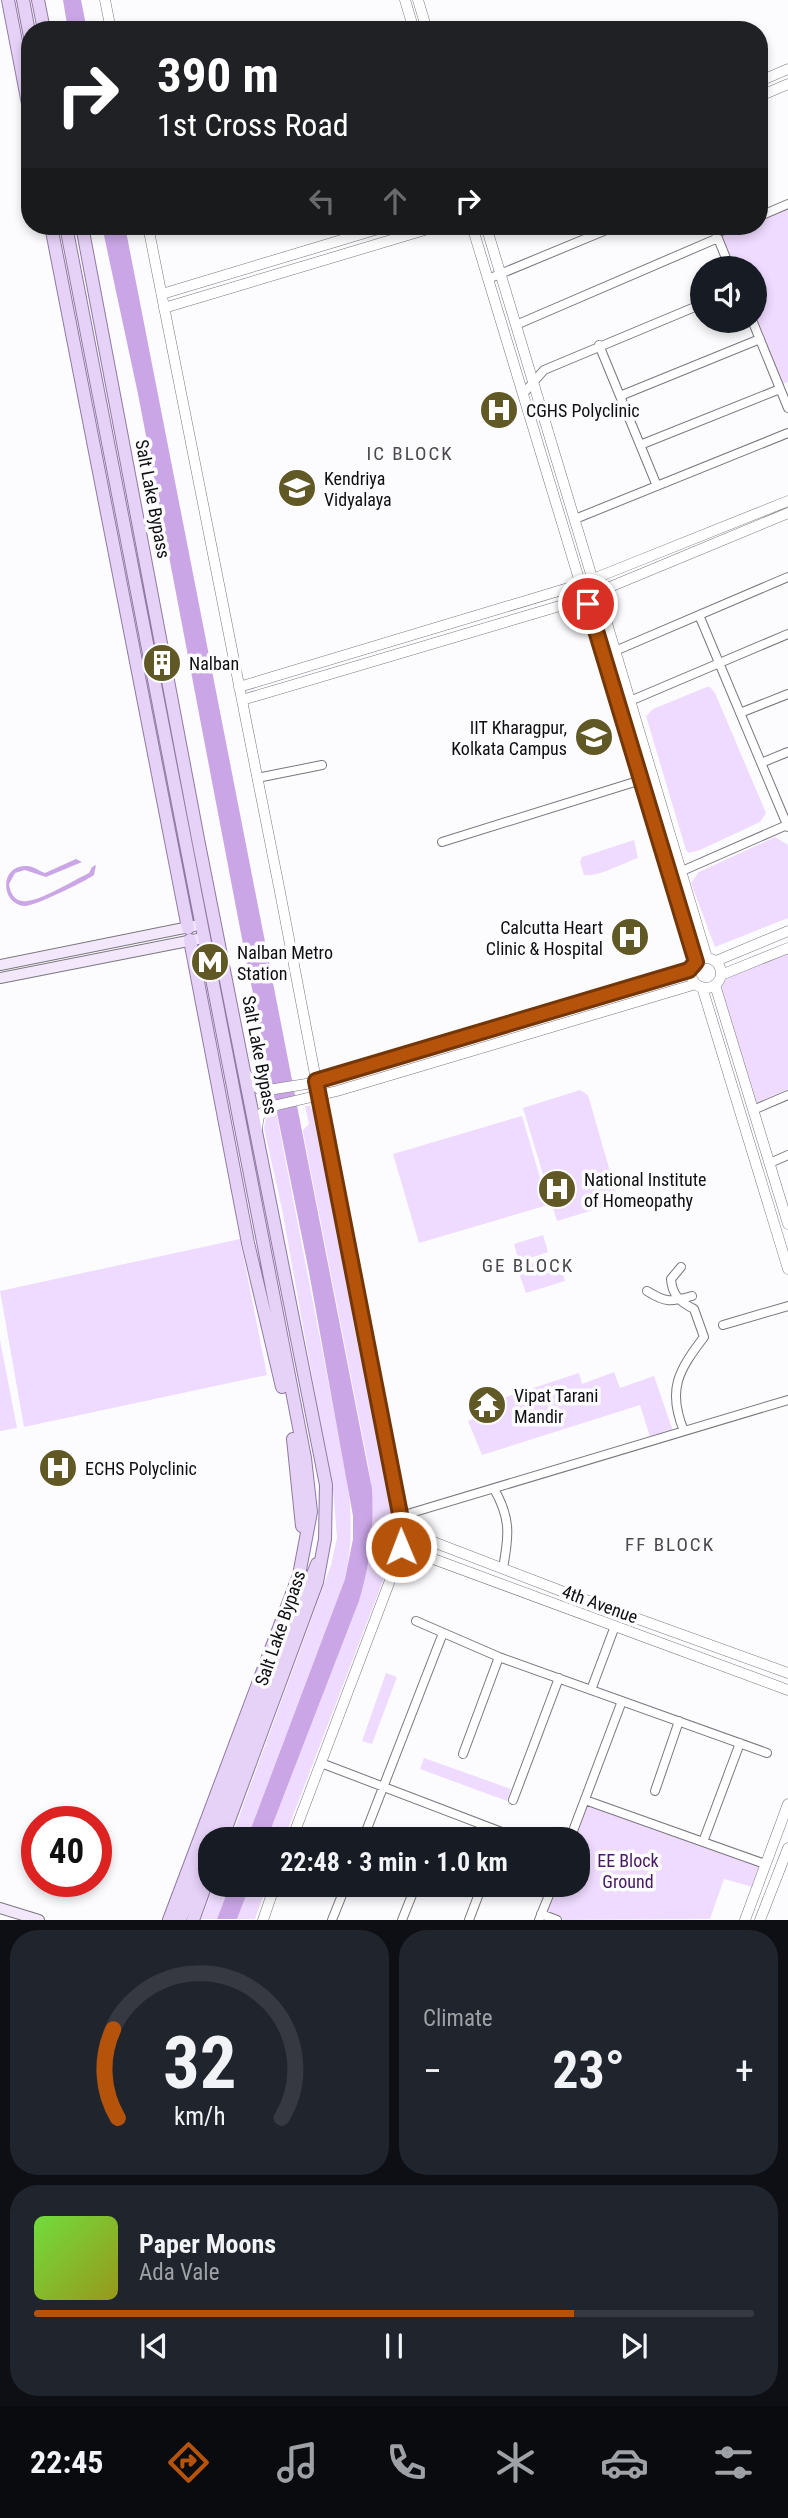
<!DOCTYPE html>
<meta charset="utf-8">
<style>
:root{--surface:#171b24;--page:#20242c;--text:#f1f3f6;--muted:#9ea1a6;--line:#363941;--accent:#b45309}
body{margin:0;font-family:"Roboto Condensed",sans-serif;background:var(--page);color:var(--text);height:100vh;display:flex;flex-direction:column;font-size:26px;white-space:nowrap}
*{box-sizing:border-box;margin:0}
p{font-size:23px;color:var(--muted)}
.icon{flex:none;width:38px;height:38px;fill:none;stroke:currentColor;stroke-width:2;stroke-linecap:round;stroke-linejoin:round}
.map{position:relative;height:1920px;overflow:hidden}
.details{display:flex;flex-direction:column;gap:10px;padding:10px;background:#0d0f14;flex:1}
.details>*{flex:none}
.banner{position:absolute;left:21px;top:21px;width:747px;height:214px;border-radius:28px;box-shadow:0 4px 10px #0003;background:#202124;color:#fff;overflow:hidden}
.controls{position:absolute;left:690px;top:256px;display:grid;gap:14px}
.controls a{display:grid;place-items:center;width:77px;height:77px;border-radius:50%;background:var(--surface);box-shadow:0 4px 10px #0003;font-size:35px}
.speed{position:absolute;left:21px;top:1806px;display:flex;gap:14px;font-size:35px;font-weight:700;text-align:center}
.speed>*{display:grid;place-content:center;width:91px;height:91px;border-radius:50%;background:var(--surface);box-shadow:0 4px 10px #0003;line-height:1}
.speed .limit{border:10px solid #d22;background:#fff;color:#111}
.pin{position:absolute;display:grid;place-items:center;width:60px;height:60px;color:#fff;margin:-30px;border:4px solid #fff;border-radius:50%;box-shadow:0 2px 7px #0007}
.me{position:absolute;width:77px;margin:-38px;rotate:359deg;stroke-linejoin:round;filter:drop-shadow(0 0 5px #0008)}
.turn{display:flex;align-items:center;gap:24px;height:147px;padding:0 21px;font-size:32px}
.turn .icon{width:91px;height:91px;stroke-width:2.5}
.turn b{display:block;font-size:49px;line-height:60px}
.lanes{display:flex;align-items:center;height:66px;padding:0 21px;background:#0003;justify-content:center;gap:35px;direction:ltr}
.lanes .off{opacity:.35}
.big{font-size:52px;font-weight:700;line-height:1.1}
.details .card{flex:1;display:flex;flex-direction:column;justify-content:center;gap:10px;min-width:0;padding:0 24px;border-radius:28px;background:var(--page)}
.details .dial{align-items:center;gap:0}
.dial svg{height:182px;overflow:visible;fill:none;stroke:var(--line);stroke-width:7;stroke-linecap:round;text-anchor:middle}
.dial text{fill:var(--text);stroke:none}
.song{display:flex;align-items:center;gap:21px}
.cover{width:84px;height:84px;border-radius:10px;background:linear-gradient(135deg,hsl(100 70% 55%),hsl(60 70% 35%))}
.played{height:7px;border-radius:4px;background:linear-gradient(90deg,var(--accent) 75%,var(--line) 75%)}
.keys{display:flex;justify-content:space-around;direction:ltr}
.heat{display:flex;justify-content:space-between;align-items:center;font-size:38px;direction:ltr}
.details .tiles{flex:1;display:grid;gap:10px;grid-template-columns:1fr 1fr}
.card:last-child{grid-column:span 2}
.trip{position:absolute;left:198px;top:1827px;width:392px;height:70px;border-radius:28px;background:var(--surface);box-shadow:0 4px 10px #0003;font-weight:700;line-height:70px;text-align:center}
.tab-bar{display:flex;height:112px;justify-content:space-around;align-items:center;background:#090b0e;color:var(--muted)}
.tab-bar .icon{width:49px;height:49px}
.tab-bar .current{color:var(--accent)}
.tab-bar b{font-size:32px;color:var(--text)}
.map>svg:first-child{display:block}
</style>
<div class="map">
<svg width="788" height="1920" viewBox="0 0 788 1920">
<rect width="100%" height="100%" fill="#fcfbfe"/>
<path fill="#efdbff" d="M788,208V382L780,385L754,320V268H733L720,235L743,226H760V219Z
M707,687H710L715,693L766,813L760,822L700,850L689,853L686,850L646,716L653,709Z
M775,837L788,845V918L715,947L691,883L699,872Z
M634,840L638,858C623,863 599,877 584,875L580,862L582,857Z
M788,953V1089L756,1103L720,989L727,977Z
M580,1090L588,1095L617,1196L610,1205L557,1221L523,1108Z
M305,1106H310L319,1120L355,1331L394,1512L395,1538L384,1578L284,1839H267L359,1601C374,1549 376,1518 368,1464L304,1137L303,1130L309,1124Z
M272,1110L276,1111L346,1473C352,1510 353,1542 345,1579L247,1839H231L331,1565L337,1538L334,1499L282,1209L264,1128L266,1117Z
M522,1116L548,1205L419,1243L393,1154Z
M543,1235L548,1252L519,1262L514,1244Z
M240,1239L267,1375L24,1427L0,1291Z
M557,1256L565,1281L526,1293L517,1268Z
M0,1340L17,1428L0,1431Z
M614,1372L620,1388L654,1376L673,1431L650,1437L640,1405L482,1455L468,1421L505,1406L503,1398L579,1373L582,1384Z
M386,1673L397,1677L372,1744L362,1741Z
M424,1758L511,1789L507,1801L420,1769Z
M587,1804L761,1866L753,1887L724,1879L710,1919L564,1920L545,1913L556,1885H578V1839H574Z
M214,1885H230L217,1919H201Z
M250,1885H267L255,1919H237Z"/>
<path fill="#caa6e6" d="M63,0H81L87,30H68Z
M102,226H125L372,1489C374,1532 371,1560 359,1601L267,1839H247L345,1579L353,1539V1516L309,1272L243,944L138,394Z
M76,859L82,862L46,877L25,870L15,873L9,884C10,893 15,903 27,901C42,900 74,880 89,873L92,867L96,865L94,875C84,882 33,907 24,906C0,903 0,866 25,866C32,865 39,871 45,873Z
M230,1885H250L237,1919H217Z"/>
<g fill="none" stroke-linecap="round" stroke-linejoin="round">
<defs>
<path id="minor" d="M760,216L788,204
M713,226L730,268
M716,233L734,226
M488,279L616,226
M752,320L788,408
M516,325L718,238
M599,345L657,486
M523,394L544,370L702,304
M620,396L760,339
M640,445L780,389
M575,519L788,433
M699,615L788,827
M615,651L788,577
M630,701L788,634
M740,713L788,694
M761,763L788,752
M257,778L322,765
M442,842L641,780
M682,871L787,825
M753,1110L788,1095
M770,1163L788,1155
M681,1267L671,1279C672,1295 680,1302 694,1309L704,1337C678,1371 667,1390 684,1431
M647,1291C666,1303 671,1302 692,1296
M723,1325L788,1306
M494,1489C511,1518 509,1536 503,1568
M401,1516L788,1400
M416,1621L499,1657L767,1753
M591,1690L615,1626
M463,1754L499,1657
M321,1763L520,1839
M655,1791L679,1721
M513,1800L559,1678
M585,1800L765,1864
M363,1839L443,1633
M570,1839L622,1701
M703,1842L740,1743
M541,1914L557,1920
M332,1920L346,1885
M402,1920L416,1885
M469,1920L480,1891
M539,1920L553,1885"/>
<path id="tertiary" d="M105,0L111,30
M405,0L414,30
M418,0L427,30
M760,81L788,69
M760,96L788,84
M148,226L280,892L402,1528L397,1562L292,1839
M472,226L579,579
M486,226L591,574
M162,294L388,226
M164,308L438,226
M598,577L788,501
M605,589L788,513
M600,600L707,958
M588,604L696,963
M239,687L575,586
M242,700L580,600
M691 973a15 15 0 1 1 30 0a15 15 0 1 1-30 0Z
M716,961L788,931
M721,975L788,948
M715,985L788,1224
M702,987L788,1269
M247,1075L253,1084L262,1091L306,1084L692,969
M257,1128L259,1116L269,1107L337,1091L696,984
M402,1530L569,1594L788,1673
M401,1547L788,1690
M263,1920L275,1885
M745,1920L788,1804
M760,1920L788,1848"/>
<path id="secondary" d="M0,965L194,926
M0,978L203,938
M0,1908L39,1920"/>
<path id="primary" d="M8,0L30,114
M23,0L30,37
M38,0L44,30
M51,226L188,928
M66,226L305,1458L311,1512L299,1575L169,1920
M82,226L198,839L326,1485L325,1539L317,1582L222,1839
M190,940L248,1243L282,1387
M293,1439L302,1526
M180,1920L317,1564
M193,1920L210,1873"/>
</defs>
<use href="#minor" stroke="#7b777e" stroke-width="10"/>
<use href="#tertiary" stroke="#7b777e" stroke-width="11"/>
<use href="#secondary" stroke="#7b777e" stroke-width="12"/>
<use href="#primary" stroke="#9079a3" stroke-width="14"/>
<use href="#minor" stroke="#fff" stroke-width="8"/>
<use href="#tertiary" stroke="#fff" stroke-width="10"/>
<use href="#secondary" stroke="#f3e8fb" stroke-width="10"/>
<use href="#primary" stroke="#e6d1f7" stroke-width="12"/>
</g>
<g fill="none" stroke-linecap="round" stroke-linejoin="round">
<defs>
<path id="route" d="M401,1547V1519L316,1081L689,970L696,962L588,604"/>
</defs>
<use href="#route" stroke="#753606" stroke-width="18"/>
<use href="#route" stroke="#b45309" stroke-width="12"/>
</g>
<defs>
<symbol id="hospital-disc" viewBox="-11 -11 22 22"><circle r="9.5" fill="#615925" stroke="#fcfbfe"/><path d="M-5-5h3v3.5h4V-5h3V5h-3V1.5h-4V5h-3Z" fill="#fff"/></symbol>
<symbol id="school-disc" viewBox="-11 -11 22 22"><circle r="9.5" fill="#615925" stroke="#fcfbfe"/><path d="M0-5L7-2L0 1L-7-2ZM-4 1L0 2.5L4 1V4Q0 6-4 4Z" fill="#fff"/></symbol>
<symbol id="building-disc" viewBox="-11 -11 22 22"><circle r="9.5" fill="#615925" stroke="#fcfbfe"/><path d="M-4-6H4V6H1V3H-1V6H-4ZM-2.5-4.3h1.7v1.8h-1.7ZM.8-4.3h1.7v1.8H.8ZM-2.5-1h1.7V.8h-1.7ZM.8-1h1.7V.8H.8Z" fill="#fff"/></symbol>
<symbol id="university-disc" viewBox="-11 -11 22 22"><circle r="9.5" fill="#615925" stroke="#fcfbfe"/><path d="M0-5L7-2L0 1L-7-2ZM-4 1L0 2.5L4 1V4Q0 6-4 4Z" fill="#fff"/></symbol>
<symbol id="metro-disc" viewBox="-11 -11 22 22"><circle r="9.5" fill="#615925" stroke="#fcfbfe"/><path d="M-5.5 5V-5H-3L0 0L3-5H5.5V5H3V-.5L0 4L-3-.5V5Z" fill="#fff"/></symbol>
<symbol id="temple-disc" viewBox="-11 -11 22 22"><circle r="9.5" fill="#615925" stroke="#fcfbfe"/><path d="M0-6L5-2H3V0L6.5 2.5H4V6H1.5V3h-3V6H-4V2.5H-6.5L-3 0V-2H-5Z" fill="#fff"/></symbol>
</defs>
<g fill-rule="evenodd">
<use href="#hospital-disc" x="477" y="388" width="44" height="44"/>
<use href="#school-disc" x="275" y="466" width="44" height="44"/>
<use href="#building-disc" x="140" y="641" width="44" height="44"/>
<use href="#university-disc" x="572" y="715" width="44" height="44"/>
<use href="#hospital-disc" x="608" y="915" width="44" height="44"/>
<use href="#metro-disc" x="188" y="940" width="44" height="44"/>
<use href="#hospital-disc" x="535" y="1167" width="44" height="44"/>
<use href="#temple-disc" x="465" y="1383" width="44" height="44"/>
<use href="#hospital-disc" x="36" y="1446" width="44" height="44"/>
</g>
<g text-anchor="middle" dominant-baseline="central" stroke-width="7" stroke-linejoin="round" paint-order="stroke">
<g font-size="18" fill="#0f0e10" stroke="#fcfbfe" text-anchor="start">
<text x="526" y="410">CGHS Polyclinic</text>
<text x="324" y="478">Kendriya<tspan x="324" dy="21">Vidyalaya</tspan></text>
<text x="189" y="663">Nalban</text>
<text x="567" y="727" text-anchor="end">IIT Kharagpur,<tspan x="567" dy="21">Kolkata Campus</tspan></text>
<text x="603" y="927" text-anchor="end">Calcutta Heart<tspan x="603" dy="21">Clinic &amp; Hospital</tspan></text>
<text x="237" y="952">Nalban Metro<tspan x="237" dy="21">Station</tspan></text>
<text x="584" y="1179">National Institute<tspan x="584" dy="21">of Homeopathy</tspan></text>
<text x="514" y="1395">Vipat Tarani<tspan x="514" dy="21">Mandir</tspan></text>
<text x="85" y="1468">ECHS Polyclinic</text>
</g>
<g font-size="18" fill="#0f0e10" stroke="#fcfbfe">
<text transform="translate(153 499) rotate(79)">Salt Lake Bypass</text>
<text transform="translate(260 1055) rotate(79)">Salt Lake Bypass</text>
<text transform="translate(600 1604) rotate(20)">4th Avenue</text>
<text transform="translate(280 1628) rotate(-71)">Salt Lake Bypass</text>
</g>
<g font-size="18" fill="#481964" stroke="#fcfbfe">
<text x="628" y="1860">EE Block<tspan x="628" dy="21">Ground</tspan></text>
</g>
<g font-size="19" letter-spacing="2" fill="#4b484e" stroke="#fcfbfe">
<text x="410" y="453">IC BLOCK</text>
<text x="528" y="1265">GE BLOCK</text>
<text x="670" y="1544">FF BLOCK</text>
</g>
</g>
</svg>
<div class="controls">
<a><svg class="icon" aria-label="sound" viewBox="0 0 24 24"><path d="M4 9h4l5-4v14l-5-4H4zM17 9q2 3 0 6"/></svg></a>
</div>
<div class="speed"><div class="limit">40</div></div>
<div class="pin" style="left:588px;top:604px;background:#d93025"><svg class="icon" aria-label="arrive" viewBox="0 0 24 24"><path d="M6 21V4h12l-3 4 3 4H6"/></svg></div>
<svg class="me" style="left:401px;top:1547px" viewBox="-20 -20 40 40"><circle r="17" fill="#b45309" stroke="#fff" stroke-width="3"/><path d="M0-11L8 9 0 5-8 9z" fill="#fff"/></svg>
<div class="trip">22:48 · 3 min · 1.0 km</div>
<div class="banner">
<div class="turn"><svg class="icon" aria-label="right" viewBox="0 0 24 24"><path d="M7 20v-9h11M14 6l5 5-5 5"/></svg><div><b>390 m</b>1st Cross Road</div></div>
<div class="lanes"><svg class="icon off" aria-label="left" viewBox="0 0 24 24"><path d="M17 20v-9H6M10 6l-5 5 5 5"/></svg><svg class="icon off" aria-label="ahead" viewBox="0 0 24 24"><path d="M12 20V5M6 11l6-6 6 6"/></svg><svg class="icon" aria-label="right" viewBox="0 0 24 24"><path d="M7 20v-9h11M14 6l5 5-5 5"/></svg></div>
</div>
</div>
<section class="details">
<div class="tiles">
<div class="card dial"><svg viewBox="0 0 100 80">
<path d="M14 69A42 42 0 1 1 86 69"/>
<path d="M14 69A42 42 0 0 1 12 30" stroke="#b45309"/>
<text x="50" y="56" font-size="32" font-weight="700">32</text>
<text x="50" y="72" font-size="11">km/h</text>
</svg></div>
<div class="card"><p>Climate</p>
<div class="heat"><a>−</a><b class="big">23°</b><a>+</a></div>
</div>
<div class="card">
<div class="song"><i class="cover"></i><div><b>Paper Moons</b><p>Ada Vale</p></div></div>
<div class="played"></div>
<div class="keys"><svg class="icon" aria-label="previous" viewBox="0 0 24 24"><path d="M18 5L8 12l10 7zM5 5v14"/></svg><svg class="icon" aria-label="pause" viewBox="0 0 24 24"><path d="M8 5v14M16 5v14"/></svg><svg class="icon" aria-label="next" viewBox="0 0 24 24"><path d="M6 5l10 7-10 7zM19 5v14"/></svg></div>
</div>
</div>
</section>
<nav class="tab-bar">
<b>22:45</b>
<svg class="icon current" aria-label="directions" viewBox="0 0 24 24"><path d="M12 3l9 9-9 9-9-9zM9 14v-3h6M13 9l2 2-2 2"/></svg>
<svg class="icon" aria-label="music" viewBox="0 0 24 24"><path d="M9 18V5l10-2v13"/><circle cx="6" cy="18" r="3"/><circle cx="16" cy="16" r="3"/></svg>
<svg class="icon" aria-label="phone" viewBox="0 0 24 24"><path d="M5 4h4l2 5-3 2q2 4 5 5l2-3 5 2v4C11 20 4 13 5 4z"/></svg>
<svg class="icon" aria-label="climate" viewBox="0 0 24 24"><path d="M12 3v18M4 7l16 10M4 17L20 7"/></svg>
<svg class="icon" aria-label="car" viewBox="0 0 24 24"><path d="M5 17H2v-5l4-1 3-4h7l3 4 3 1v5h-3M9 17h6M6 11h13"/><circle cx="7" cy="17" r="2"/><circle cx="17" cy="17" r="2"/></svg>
<svg class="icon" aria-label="filters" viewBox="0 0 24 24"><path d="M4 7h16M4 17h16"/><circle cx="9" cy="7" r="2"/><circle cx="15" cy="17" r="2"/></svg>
</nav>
